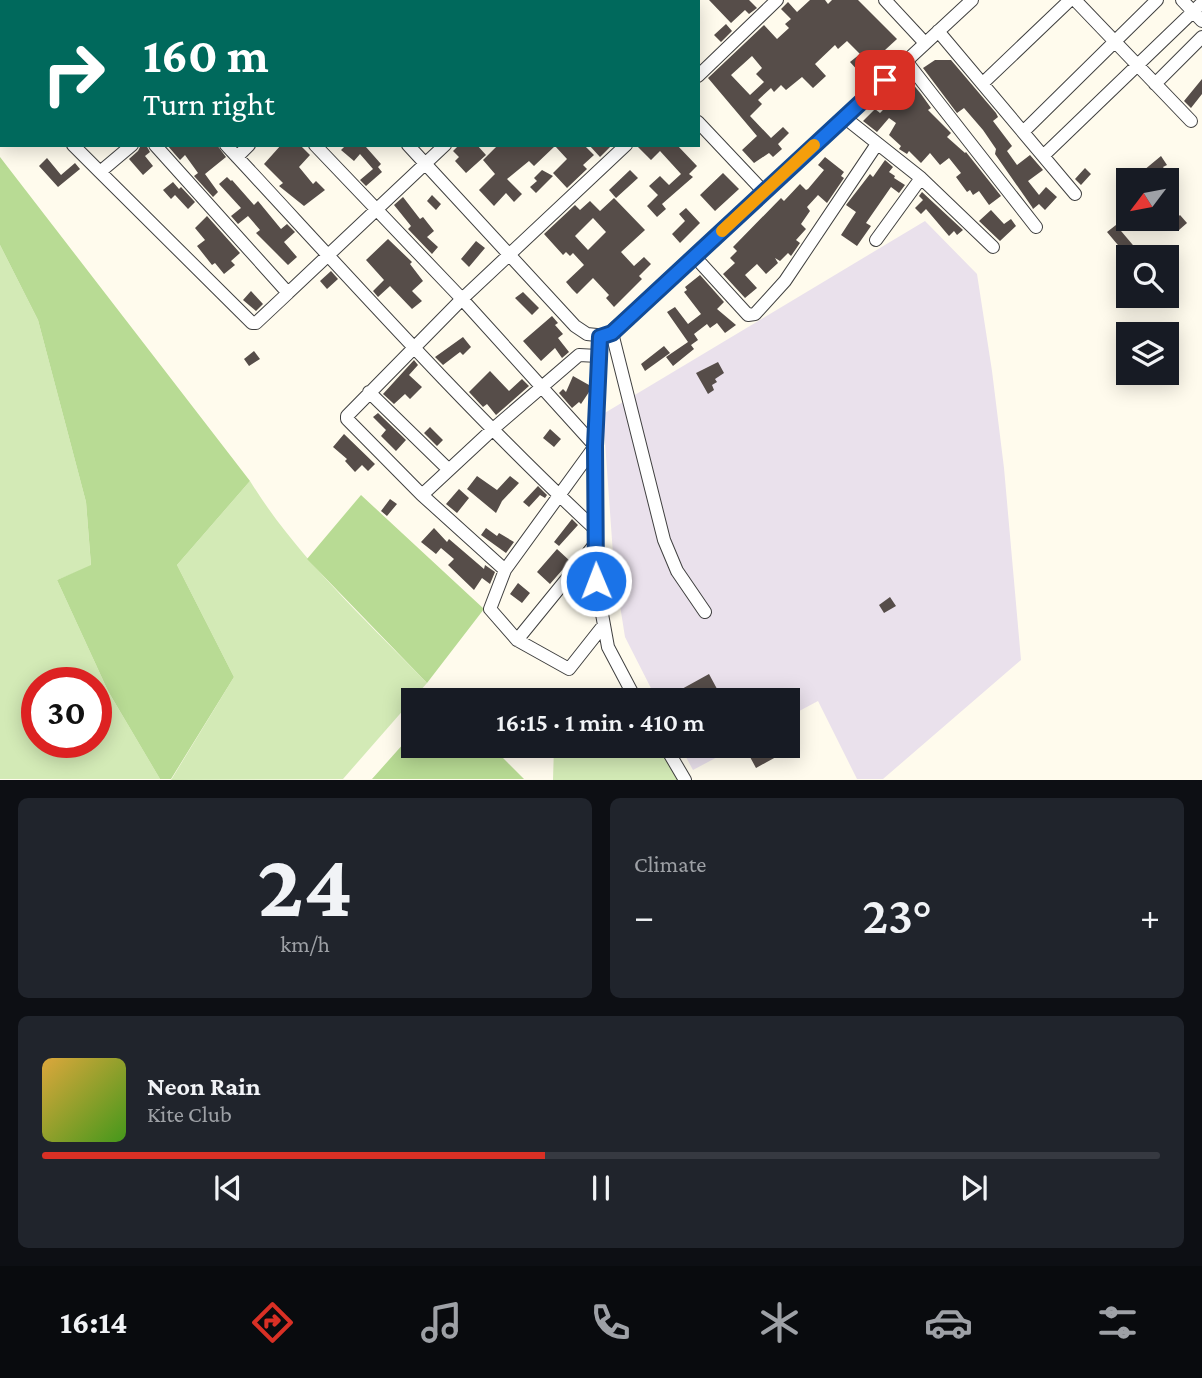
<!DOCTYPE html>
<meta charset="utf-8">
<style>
:root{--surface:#171b24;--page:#20242c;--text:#f1f3f6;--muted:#9ea1a6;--line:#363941;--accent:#d93025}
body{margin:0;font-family:"Crimson Pro",serif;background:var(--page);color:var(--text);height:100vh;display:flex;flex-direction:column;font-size:26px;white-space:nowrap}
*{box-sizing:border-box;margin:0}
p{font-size:23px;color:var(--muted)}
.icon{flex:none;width:38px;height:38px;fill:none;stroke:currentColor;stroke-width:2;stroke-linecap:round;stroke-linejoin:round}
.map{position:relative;height:780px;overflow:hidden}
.sheet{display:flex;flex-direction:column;gap:18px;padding:18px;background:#0d0f14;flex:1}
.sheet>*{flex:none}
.hud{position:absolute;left:0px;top:0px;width:700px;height:147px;box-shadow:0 4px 18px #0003;background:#00695c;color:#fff;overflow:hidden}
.needle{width:46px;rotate:238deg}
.fabs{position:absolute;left:1116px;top:168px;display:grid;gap:14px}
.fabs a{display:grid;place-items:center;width:63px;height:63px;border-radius:0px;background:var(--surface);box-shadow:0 4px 18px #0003;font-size:35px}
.speed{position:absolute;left:21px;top:667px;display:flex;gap:14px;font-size:35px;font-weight:700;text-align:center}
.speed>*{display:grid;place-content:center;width:91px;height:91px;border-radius:50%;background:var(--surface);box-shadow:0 4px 18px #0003;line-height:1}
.speed .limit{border:10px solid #d22;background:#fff;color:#111}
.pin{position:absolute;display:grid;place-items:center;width:60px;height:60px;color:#fff;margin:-30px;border-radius:14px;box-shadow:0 4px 10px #0006}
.me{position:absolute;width:77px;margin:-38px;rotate:359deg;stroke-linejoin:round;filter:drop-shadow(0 0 5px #0008)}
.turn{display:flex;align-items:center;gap:24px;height:147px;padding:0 28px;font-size:32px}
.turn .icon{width:91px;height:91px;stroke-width:2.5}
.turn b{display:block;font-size:49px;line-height:60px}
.big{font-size:52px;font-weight:600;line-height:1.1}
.sheet .widget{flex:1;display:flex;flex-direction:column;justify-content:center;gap:10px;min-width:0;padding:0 24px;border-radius:10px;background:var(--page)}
.sheet .dial{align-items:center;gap:0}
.dial b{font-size:91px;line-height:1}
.song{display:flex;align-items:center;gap:21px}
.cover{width:84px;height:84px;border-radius:10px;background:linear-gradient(135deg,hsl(40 70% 55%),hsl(100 70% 35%))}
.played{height:7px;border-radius:4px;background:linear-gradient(90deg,var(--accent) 45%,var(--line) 45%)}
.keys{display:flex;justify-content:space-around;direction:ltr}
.heat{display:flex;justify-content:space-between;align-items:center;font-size:38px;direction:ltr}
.sheet .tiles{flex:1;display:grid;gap:18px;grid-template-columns:1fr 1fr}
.widget:last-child{grid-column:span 2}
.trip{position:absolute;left:401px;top:688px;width:399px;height:70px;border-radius:0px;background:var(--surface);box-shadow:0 4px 18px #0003;font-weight:600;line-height:70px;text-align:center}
.tab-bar{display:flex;height:112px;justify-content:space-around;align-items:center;background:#090b0e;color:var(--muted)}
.tab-bar .icon{width:49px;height:49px}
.tab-bar .active{color:var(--accent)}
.tab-bar b{font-size:32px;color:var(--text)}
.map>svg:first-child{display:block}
</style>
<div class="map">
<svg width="1202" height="780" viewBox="0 0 1202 780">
<rect width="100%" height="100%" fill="#fffbed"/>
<path fill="#eae1ec" d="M925,221L977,274L992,371L1004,468L1021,660L883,779H857L818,701L788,717V700H657L625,637L614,568L603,414Z
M680,746H738L693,770Z"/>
<path fill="#d3eab6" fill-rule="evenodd" d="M0,245L38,320L86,502L91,566L57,580L108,691L160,779H0ZM37,682H96V742H37Z
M250,481C297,557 365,619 427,683L343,779L171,780L234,677L177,565Z
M554,746H661L680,780H553Z"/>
<path fill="#b8db94" d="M0,157L250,481L177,565L234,677L171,779H160L108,691L57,580L91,565L86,502L38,320L0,245Z
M361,495L484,609L427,683L307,559Z
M413,733V746H491L524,779H372Z"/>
<path fill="#564d49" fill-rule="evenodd" d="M709,0H749L757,8L749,14L745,10L731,23Z
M810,0H825L828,4L832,0H858L897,39L860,73L850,62L860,54L847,41L838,49L835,45L815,64L826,76L813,88L802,77L786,90L781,85L774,92L771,88L758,100L762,104L750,116L771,138L783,127L789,133L778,144L782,149L773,157L769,153L754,163L742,150L757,136L708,78L764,25L777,39L789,28L785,24L791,19L781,9L788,2L797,12ZM752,56L762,68L756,74L764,82L750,95L731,75Z
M726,24L732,31L721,42L714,35Z
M935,60H951L996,113L998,117L993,121L1012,146L1007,151L1017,165L1030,155L1043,170L1028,181L1039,195L1046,187L1057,197L1045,210L1039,204L1033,209L1032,207L995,154L996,149L983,130L964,108L957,113L923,68Z
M905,77L908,78L921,94L931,108L928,110L951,133L947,137L965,153L966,152L1001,196L989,205L979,191L973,195L970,190L967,192L956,177L961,173L949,158L940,165L930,153L921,163L909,151L907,154L899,149L901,146L889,135L896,123L889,118L877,132L863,121L875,109L880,113L882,111L897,93L893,90L898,83Z
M1202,79V94L1191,108L1184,101Z
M141,145H146L150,152L145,156L153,166L143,175L129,159L138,151Z
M167,145H217L226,157L205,174L218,192L213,197L194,176L198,173L185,155L180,160Z
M281,145H300L310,155L299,167L313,184L316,181L325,190L304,206L279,186L283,183L264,164Z
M346,145H368L366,147L381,164L378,167L382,172L366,186L360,180L373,169L360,154L354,161L341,150Z
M459,145H477L486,155L466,173L455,161L459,157L453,151Z
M498,145H584L594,155L583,165L587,169L567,188L553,173L567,159L555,146L534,166L529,161L507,179L522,194L514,202L506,193L494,206L479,190L495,174L483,160Z
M589,145H612L600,157Z
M636,145H677L697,166L689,174L693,177L662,204L666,209L657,217L647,206L658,195L649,186L660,176L669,185L681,174L660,151L651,160Z
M1161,156L1167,165L1163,167L1172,180H1132Z
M825,157L844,172L841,176L844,178L827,203L818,195L807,207L810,211L801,224L806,229L796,240L800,243L791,256L788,253L780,261L775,258L778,263L766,274L757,264L745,275L757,288L745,298L723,274L735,263L730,258L737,251L733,247L781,198L784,201L800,184L806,190L808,189L824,170L818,165Z
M47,158L61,175L75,163L80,169L58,187L39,166Z
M885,160L893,167L889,172L895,176L894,178L905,185L899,193L891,187L866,223L871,226L857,246L841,235L856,212L846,205L870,174L873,177Z
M1085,168L1091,174L1081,185L1075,179Z
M542,170L553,176L536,193L530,187L537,181L534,178Z
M630,170L638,178L616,198L609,190Z
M723,173L739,189L715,211L700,195Z
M227,177L231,181L232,180L254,205L258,201L281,229L287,224L295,232L284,242L297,257L288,265L256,233L260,230L248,216L238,224L231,216L241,208L219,184Z
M173,182L179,189L181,187L195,202L188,209L175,195L171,199L163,190Z
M922,192L963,230L957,235L954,231L949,236L926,209L921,214L915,208L923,200L919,196Z
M432,195L441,204L436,210L427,201Z
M403,197L420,219L423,217L434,231L427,237L438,247L432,254L408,229L411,226L394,205Z
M614,198L645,230L621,252L634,266L644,257L651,264L639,276L642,279L614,307L606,298L609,295L593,278L577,294L572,289L566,282L584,265L573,253L570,256L566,252L563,255L544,234L575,205L580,210L590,201L600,211ZM593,218L606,232L588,250L575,236Z
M686,208L700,223L680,243L672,234L685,221L679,214Z
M991,210L1004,224L1011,219L1016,226L1000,241L979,221Z
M1180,215L1187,223L1179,230L1172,222Z
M207,216L240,253L231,261L235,265L224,274L215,263L212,265L197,246L205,240L195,228Z
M1116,225L1143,257H1128L1107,232Z
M388,239L412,262L410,264L423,281L412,291L422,301L412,309L390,286L378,297L373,291L384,280L366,260Z
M476,241L485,248L469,267L461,259Z
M331,271L338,279L327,289L320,281Z
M700,275L724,302L717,309L736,325L725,333L717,323L710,328L707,324L694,334L698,340L691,345L694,349L673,366L666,357L688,342L667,312L675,307L688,324L701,314L684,292L687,290L685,287Z
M251,291L263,304L256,311L243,300Z
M523,292L539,308L532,315L515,298Z
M552,316L558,323L555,325L563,334L558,338L569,352L562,358L555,348L541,361L523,341Z
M463,337L471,347L463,355L460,352L443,365L435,357Z
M664,346L670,353L645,371L641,364Z
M254,351L260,359L249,366L244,359Z
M414,360L418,365L409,375L422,387L410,399L405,394L394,404L383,394Z
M718,362L724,373L715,379L717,382L712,385L714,390L708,394L696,373Z
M490,371L509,391L522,379L529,386L496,415L487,404L483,407L469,392Z
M573,376L589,385V392L581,404L579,402L572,408L559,393L563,389L566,392Z
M378,413L406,440L396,451L381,436L386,430L373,417Z
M430,427L443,440L437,446L424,433Z
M550,429L561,439L554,447L543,438Z
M344,434L375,464L368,471L362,465L355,472L345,461L347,459L333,447Z
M477,476L497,490L510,476L519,483L502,501L496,513L467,489Z
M538,486L547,495L545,498L540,495L529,507L523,502Z
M459,489L469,498L457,513L446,504Z
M390,499L397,504L387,516L381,511Z
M572,519L578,525L559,546L554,542Z
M434,528L447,542L449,539L484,569L485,565L495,572L490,584L482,578L474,590L448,565L454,559L441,548L436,554L421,542Z
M486,528L497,536L499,533L514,542L506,553L481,535Z
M557,549L570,561L550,584L537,572Z
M518,583L530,593L522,603L510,594Z
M890,597L896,606L884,613L879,605Z
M709,674L723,700H686L680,690Z
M744,746H796L756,768Z"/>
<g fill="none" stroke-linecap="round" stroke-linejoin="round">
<defs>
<path id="minor" d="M175,0L177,2
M274,0L275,2
M584,0L586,2
M885,0L925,43
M1075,0L1191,121
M1182,0L1202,21
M39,2L41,0
M82,2L84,0
M208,2L209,0
M413,2L415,0
M598,2L600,0
M938,31L1075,194
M0,34L2,32
M906,61L1036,227
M2,76V80
M698,76L777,0
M983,83L1070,0
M1155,84L1202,37
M844,117L921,178L993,247
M698,122L763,191
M1023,132L1157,0
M73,145L100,172L132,145
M155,145L288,293L445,145
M226,145C347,275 466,409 596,530
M315,145L462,299L595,446L505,570L490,609L517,640L569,669L603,626
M408,145L575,326L587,334L606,336L695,257L972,0
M1043,156L1202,3
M237,157L249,145
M100,172L252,323H256L288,293
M876,240L921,178
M695,257L748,315L755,314L785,281L877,144
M612,333L664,540L677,571L705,612
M600,337L595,446L596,581L608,647L636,700
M598,356L579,355L493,429L422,495L347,419V416L462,299L626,145
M369,392L449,470
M422,495L505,570
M517,640L596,543
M665,746L685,780"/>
</defs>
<use href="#minor" stroke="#404040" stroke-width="14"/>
<use href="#minor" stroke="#fff" stroke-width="12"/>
</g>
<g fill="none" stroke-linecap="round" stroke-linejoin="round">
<defs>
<path id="route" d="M596,581L595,446L600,337L612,333L885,80"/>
</defs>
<use href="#route" stroke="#114b97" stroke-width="18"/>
<use href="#route" stroke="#1a73e8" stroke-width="12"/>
<path stroke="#f59e0b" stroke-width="12" d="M722,231L814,145"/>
</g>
</svg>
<div class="fabs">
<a><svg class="needle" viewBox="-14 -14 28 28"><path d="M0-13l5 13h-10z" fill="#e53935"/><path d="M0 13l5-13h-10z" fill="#9ea1a6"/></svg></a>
<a><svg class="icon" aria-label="search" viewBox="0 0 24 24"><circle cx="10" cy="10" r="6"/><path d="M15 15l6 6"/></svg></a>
<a><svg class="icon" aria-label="layers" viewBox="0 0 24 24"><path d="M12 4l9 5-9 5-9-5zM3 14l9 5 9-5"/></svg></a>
</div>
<div class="speed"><div class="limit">30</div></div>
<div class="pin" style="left:885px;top:80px;background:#d93025"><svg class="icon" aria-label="arrive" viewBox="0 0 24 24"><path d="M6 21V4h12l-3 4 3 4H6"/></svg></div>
<svg class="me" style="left:596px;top:581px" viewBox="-20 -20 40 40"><circle r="17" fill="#1a73e8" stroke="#fff" stroke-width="3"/><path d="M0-11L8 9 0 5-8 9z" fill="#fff"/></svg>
<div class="trip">16:15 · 1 min · 410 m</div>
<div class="hud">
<div class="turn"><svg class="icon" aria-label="right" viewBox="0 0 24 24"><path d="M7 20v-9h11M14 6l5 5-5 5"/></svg><div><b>160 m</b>Turn right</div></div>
</div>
</div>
<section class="sheet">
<div class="tiles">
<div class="widget dial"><b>24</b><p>km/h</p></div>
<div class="widget"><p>Climate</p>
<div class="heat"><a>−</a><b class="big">23°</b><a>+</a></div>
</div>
<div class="widget">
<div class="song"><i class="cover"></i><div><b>Neon Rain</b><p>Kite Club</p></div></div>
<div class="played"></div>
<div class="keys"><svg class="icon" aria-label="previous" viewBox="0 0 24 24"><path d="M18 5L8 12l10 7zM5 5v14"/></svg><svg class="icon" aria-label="pause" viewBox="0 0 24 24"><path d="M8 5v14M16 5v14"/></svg><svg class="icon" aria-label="next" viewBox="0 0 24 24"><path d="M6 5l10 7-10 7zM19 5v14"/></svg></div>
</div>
</div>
</section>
<nav class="tab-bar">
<b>16:14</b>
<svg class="icon active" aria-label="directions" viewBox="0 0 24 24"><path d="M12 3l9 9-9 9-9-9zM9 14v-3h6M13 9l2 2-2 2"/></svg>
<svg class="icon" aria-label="music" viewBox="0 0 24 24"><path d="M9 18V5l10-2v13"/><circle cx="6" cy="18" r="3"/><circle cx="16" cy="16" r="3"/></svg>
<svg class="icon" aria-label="phone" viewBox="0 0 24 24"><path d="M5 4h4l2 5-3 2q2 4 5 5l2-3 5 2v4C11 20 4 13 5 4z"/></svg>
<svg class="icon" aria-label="climate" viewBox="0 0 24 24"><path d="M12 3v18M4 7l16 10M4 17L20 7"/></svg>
<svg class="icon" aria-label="car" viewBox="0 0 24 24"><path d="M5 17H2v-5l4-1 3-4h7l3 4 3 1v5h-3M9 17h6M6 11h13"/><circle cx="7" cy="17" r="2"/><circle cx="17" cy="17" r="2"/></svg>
<svg class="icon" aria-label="filters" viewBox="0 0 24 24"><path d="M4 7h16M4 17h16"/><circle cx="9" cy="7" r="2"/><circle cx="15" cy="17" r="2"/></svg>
</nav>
